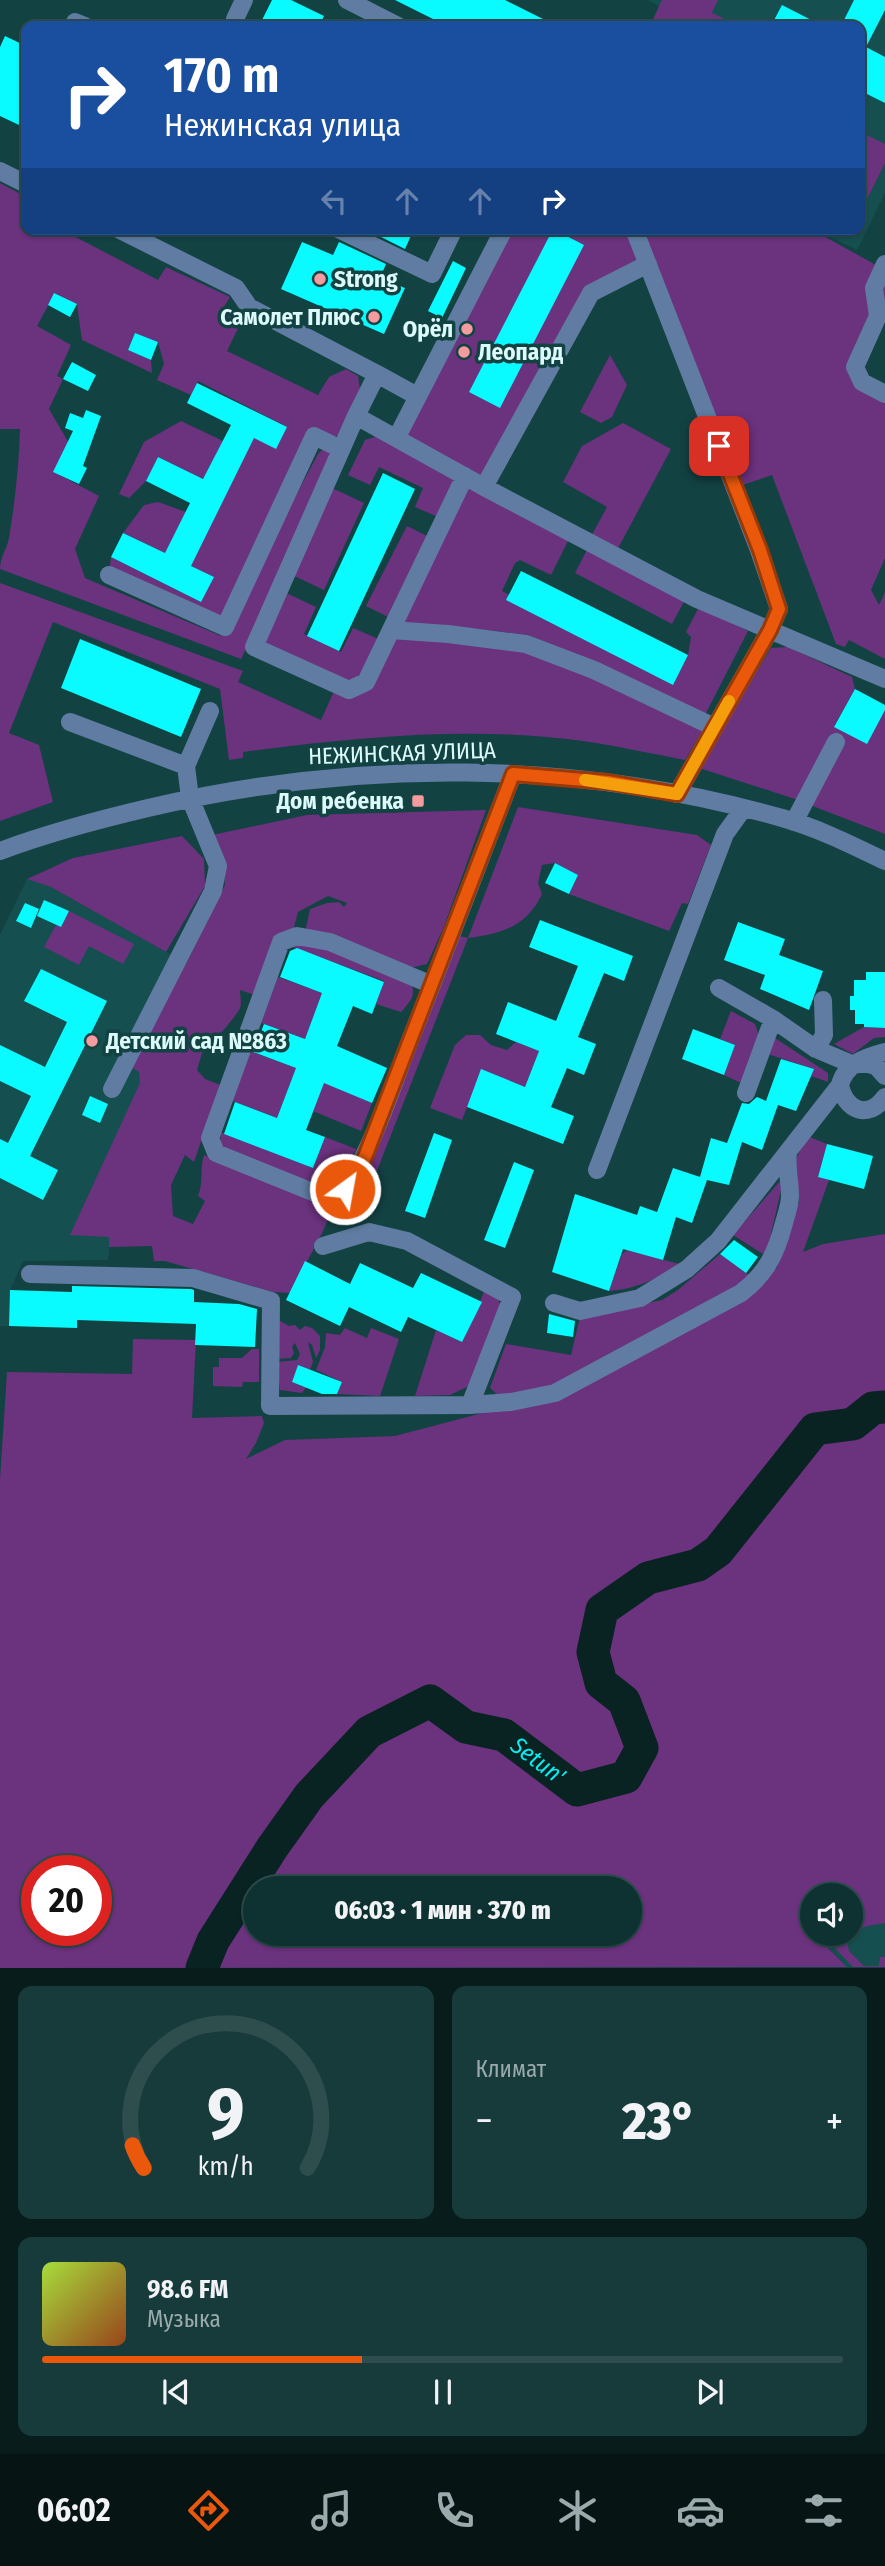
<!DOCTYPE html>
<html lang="ru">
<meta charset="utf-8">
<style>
:root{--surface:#0e3232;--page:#173a3a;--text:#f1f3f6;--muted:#9baaac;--line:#2e4d4d;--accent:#ea580c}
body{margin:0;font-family:"Fira Sans Condensed",sans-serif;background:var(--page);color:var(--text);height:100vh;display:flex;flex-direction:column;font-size:26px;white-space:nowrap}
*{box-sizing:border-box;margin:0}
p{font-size:23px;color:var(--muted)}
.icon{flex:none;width:38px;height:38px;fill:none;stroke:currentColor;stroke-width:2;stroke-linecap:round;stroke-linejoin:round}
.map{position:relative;height:1968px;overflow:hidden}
.details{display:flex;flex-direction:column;gap:18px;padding:18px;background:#081c1c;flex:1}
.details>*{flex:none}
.guide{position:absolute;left:21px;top:21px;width:844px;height:214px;border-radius:14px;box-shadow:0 2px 5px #0004,0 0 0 2px var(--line);background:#1a4fa0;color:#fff;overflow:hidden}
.fabs{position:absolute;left:800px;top:1883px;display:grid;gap:14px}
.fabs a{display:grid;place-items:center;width:63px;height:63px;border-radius:50%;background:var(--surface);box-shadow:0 2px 5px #0004,0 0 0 2px var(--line);font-size:35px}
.speed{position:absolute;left:21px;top:1855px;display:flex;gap:14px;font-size:35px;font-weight:700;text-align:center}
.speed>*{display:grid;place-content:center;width:91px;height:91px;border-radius:50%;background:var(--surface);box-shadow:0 2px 5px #0004,0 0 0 2px var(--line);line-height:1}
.speed .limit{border:10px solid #d22;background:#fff;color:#111}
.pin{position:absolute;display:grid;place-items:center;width:60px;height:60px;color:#fff;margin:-30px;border-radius:14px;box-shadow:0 4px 10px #0006}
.me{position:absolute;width:77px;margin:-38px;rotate:32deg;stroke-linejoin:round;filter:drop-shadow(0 0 5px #0008)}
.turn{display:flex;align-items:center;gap:24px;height:147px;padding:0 28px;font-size:32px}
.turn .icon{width:91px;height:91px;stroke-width:2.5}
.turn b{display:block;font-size:49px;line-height:60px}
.lanes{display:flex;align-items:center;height:66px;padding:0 28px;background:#0003;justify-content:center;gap:35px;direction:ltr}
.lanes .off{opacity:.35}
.big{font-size:52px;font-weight:800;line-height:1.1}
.details .tile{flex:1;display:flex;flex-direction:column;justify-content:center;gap:10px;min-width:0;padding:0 24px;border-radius:14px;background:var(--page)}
.details .dial{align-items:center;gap:0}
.dial svg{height:182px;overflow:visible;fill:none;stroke:var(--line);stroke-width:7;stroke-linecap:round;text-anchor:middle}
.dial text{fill:var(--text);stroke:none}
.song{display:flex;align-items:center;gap:21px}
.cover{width:84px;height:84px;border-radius:10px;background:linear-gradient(135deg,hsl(80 70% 55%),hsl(20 70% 35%))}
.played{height:7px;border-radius:4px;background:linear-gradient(90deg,var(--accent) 40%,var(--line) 40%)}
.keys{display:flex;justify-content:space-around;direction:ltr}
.heat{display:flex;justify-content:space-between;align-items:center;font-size:38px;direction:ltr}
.details .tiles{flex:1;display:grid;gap:18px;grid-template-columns:1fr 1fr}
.tile:last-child{grid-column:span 2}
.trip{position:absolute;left:243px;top:1876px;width:399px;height:70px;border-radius:35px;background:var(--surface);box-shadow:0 2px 5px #0004,0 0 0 2px var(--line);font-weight:800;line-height:70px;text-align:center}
.menu{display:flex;height:112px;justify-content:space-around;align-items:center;background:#061414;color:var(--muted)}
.menu .icon{width:49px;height:49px}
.menu .active{color:var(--accent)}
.menu b{font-size:32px;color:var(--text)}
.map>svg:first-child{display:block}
</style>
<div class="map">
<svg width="885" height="1968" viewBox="0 0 885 1968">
<rect width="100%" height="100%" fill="#134243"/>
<path fill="#164f50" d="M648,0H885V193L857,250L814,229H859V26H650L659,6Z
M27,879L51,887L166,952L209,973L110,1237L108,1260L23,1261L10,1290L9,1326H0V935Z
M885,1910V1967H847L824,1943L842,1934H850Z"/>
<path fill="#6b327e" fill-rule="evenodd" d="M662,0H718L712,13L727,20L724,26H650Z
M859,131L885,144V163L859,215Z
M0,183L26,197V229H66L68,233L158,280L166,267L230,297L222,310L243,318L227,351L318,395L329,377L346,369L358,376L360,390L340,435L327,439L312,432L219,625L109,575L111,557L201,602L213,577L179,560L241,432L287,427L198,381L191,395L157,380L164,364L158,342L135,333L128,350L151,360L152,373L82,340L77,305L55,293L37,326L71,345L57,376L63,379L49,409L70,445L54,472L99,496L75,549L85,578L221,636L318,454L329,443L341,449L241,659L0,569C0,557 7,549 9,538C15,501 19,466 20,429H0Z
M504,229H634L648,264L591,293L484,487L397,437Z
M643,229H811L885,270V304L856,366L885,392V558L871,590L879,605L885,592V659L849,640L845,647L836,644L772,475L740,486Z
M610,355L627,385L612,417L601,423L580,412Z
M181,421L223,441L203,479L158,457L146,481L129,498L119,494L144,442Z
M623,423L671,449L614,556L588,542L607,507L563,482L582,446Z
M378,436L452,472L455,487L440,518L415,507L423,488L379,467L370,485L348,475L365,440Z
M466,485L569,539L551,575L520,560L515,563L502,591L673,684L688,655L691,637L686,632L699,607L748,631L705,715L598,663L528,635L444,625L400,623Z
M332,488L364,503L324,590L292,575Z
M158,502L186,512L165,553L123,533L144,505Z
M407,526L429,537L388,617L366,606Z
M589,546L687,596L672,624L575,573Z
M0,583L243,671L238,682L321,720L335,689L350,696L395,634L523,647L704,728L685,760C653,754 622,747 590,742C475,725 357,737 243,752V758L229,760L220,689L53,622L9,733L39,745L53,802L0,821Z
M284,592L316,607L304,634L341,652L353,628L381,640L363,679L346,683L264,647L263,636Z
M788,647L852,677L855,689L834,726L885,710V834L792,798L699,768L771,648Z
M518,807L697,835L711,845L688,904L682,903L669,931L569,894L578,875L555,863L542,865L538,883L542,894C527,926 502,934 468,938L362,1209L364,1215L350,1222L328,1219C318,1245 302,1268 290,1293L273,1292L165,1261H154L152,1246L109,1247V1237L70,1235L140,1083L139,1072L130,1066L133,1052L187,962L225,885L223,866L212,835L307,815L486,810L443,929L427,964L410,968L304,937L310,909L327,903L339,902L344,907L347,903L328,896L298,912L293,931L255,995L240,990C240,996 242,1002 240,1008C239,1013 207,1050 202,1053L197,1070L205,1079L228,1088L206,1127L194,1162L185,1155L171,1185L173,1216L193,1224L205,1201L198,1196C204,1182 199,1170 204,1155L265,1181L345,1197L460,936L468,938Z
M182,836L204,859L205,886L166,952L51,887L27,879L73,858Z
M69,911L134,944L123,964L89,946L79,965L44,947L56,925L61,927Z
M314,944L412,985C416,997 408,1004 401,1012L376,1004L384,981L290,946Z
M278,977L322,993L305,1039L261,1023Z
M731,1011L755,1024L759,1036L743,1084L724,1075L735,1045L720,1039Z
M864,1027L885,1028V1037L874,1038L853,1054L834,1044Z
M769,1034L828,1073V1082L811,1076L813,1069L762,1052Z
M466,1035H480L491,1045L507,1050L516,1042L539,1051L525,1087L482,1070L462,1120L430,1108L455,1045Z
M250,1051L296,1068L277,1118L233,1101Z
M332,1061L340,1089L372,1103L361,1131L313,1111Z
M220,1132L313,1168L325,1137L356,1149L346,1173L326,1182L298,1180L221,1147Z
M807,1136L827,1144L818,1176L829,1180L803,1252L823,1244L885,1234V1923C868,1926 859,1925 847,1941L849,1951L864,1966H879L880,1957H885V1967H853L828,1941L824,1944L847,1967L0,1968V1479L7,1372L132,1374L133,1339L196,1340L192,1418L262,1416L264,1423L256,1443L246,1459L285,1440L395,1436L509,1406L552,1400L777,1268L799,1202L795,1172L796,1159ZM37,1871H96V1930H37ZM256,1888H630V1934H256ZM812,1895H850V1934H812Z
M780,1181L782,1186L768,1247L763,1254L733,1235Z
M627,1250L679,1264C661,1278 632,1290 609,1291L622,1254Z
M720,1254L749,1275L742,1284L556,1385L499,1396L490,1388L506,1344L571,1355L580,1317L662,1300L678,1290Z
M484,1292L498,1298L501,1309L471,1385L450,1395L415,1396L436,1330L462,1342Z
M277,1319L289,1326L295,1325L300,1330L305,1326L312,1328L320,1336V1350L316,1358L312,1345L308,1342L313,1362L310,1370L298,1366L292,1382L303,1387L306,1379L308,1385L302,1393L280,1390L277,1362L297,1360L300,1354L295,1343L292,1347L294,1353L291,1358L277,1359Z
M345,1328L367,1338L371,1328L399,1339L380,1396L337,1394L342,1382L316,1370L325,1347L326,1333L340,1335Z
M252,1349H259V1382H243L242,1387L213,1386V1367H219V1358H242Z"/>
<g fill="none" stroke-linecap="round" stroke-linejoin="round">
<path stroke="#092222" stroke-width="33" id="s1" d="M202,1968L213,1941L272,1848L309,1796L369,1732L430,1701L466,1727L504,1735L577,1790L626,1777L642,1748L624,1701L601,1683L593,1652L602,1610L648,1578L698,1565L718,1551L815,1429L853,1424L873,1408L885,1407"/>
</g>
<path fill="#09fbff" d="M272,0H291L324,16L319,26H259Z
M395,0H505L557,26H447Z
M854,0H885V10L866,47L885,57V103L859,90V26H841Z
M782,5L823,26H771Z
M5,36L26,46V109L19,125L0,116V47Z
M365,229H414L405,249Z
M553,229L584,245L500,408L469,392Z
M302,242L333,255L339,242L386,264L380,278L405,288L384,334L281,289Z
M453,261L466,268L442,318L428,311Z
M54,293L77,304L70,317L48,305Z
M135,333L158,342L151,360L128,350Z
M72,362L96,375L88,391L63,379Z
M197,383L287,427L276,449L254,438L191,566L214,577L201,602L111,557L123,533L165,553L190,503L146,481L158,457L203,479L231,425L187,403Z
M86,410L101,416L83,466L87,468L79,484L53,472L73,431L65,428L70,413L83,418Z
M383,473L415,489L339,651L307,636Z
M521,571L688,655L673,685L506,600Z
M80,639L201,689L181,737L61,688Z
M855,689L885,705V710L867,744L834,727Z
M555,863L578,875L569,894L545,883Z
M44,900L69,911L61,927L37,916Z
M25,903L39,909L31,928L16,921Z
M540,920L633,956L624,981L604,973L578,1037L596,1044L584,1075L567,1068L551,1107L574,1116L563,1144L467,1107L481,1069L525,1087L539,1051L496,1034L508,1002L556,1021L578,966L529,947Z
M738,922L785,939L779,955L823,971L809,1010L760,989L765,975L724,960Z
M297,948L384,982L372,1014L353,1006L337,1046L387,1068L372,1103L324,1083L306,1130L325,1137L313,1168L224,1134L235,1102L277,1118L296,1068L253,1052L264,1024L305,1039L322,993L280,977L290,951Z
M41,969L107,1001L30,1156L58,1170L43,1200L0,1178V1139L8,1143L31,1096L0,1081V1045L45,1067L67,1022L24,1001Z
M866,972H885V1028L864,1027V1024H855V1010H850V996H854V980H866Z
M693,1029L735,1045L724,1075L682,1059Z
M781,1059L814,1069L796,1111L778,1105L762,1150L742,1142L729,1185L707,1180L692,1223L676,1217L663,1260L623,1249L609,1291L552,1272L575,1194L637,1215L640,1206L657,1212L673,1168L700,1177L711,1138L727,1143L742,1103L749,1104L757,1097L766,1101Z
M90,1096L108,1104L100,1123L82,1115Z
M434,1133L452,1140L425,1218L405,1211Z
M827,1144L873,1156L864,1189L818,1177Z
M514,1162L534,1170L505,1248L484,1240Z
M734,1240L758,1257L746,1273L720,1254Z
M305,1261L350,1284L360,1263L413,1288L421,1273L482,1302L462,1342L408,1317L401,1332L349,1307L340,1326L286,1300Z
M72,1286L191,1289L194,1290V1302L239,1304L257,1309L255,1347L195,1345L196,1324L77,1320V1328L9,1326L10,1290L72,1292Z
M549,1314L575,1321L573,1337L547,1333Z
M298,1365L342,1382L337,1394H322L292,1382Z"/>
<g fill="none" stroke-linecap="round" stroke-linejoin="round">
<path stroke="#607ca2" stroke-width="18" d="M347,0L398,26
M235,19L244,0
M75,22L85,26
M0,171L26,184
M118,229L236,288L249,307L377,374L356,416L484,487L697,599L885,679
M338,229L432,274L454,229
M634,229L759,550L779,609L770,630L677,794
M885,264L874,288L878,316L855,367L862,382L885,394
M377,374L417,396
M356,416L254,647L349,690L366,682L391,630L448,634L526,644L594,670L714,727
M397,437L504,229
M484,487L591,293L648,264
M109,575L225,627L314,436L341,449
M391,630L465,476
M70,722L186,766
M794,822L836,742
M0,851C48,833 97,820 148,808C356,759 575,759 782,818C818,828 852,845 885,861
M432,985L330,942L297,936L281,942L210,1138L216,1153L320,1195L345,1189C375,1143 391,1089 411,1038C446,950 479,862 513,774
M719,988L773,1019L816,1049L854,1065L865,1063L876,1066L885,1076
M816,1049L824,1035L823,1000
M840,1085C845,1111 869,1120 885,1097
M112,1089L213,891L218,866L190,798L186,766L210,711
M746,1093L773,1019
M597,1170L725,834L743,809
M323,1246L369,1232L407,1241L512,1297L470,1405
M30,1274L193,1278L271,1301L270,1406L470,1405L511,1402L555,1393L741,1293C766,1274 776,1254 784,1223C786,1215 790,1205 790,1196C790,1181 786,1167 788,1152
M554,1303L580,1311L640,1298L687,1269L718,1241L840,1085C845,1064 866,1057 885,1052"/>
</g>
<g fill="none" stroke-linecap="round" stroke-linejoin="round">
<defs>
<path id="route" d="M345,1189L363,1162L513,774L608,782L677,794L770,630L779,609L760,550L719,446"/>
</defs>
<use href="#route" stroke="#983908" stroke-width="18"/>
<use href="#route" stroke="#ea580c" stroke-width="12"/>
<path stroke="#f59e0b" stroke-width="12" d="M585,780L677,794L729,701"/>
</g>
<g fill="#f49b9f" stroke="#134243" stroke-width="2.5">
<circle cx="320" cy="279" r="7"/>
<circle cx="374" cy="317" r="7"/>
<circle cx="467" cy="329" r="7"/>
<circle cx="464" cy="352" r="7"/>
<rect x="411" y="794" width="14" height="14" rx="3.5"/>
<circle cx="92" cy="1041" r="7"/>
</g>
<g text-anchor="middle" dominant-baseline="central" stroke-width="7" stroke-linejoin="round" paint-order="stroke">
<g font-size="23" font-weight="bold" fill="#dcfafa" stroke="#134243" text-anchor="start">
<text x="334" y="279">Strong</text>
<text x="360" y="317" text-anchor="end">Самолет Плюс</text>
<text x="453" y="329" text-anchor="end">Орёл</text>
<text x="478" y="352">Леопард</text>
<text x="404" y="801" text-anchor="end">Дом ребенка</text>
<text x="106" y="1041">Детский сад №863</text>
</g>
<g font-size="23" fill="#dcfafa" stroke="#134243">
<text transform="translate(402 753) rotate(-2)">НЕЖИНСКАЯ УЛИЦА</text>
</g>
<g font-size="24" font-style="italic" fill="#07edf1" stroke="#134243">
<text stroke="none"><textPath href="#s1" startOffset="485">Setun'</textPath></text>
</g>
</g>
</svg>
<div class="fabs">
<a><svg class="icon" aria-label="sound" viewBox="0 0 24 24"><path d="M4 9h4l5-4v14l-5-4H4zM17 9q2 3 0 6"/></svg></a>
</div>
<div class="speed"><div class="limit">20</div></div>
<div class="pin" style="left:719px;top:446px;background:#d93025"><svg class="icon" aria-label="arrive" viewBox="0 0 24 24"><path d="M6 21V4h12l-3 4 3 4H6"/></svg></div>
<svg class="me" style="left:345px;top:1189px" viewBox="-20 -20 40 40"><circle r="17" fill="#ea580c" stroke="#fff" stroke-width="3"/><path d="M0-11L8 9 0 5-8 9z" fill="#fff"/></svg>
<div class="trip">06:03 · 1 мин · 370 m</div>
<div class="guide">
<div class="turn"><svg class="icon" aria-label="right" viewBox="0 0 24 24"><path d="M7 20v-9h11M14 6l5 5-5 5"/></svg><div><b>170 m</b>Нежинская улица</div></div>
<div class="lanes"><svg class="icon off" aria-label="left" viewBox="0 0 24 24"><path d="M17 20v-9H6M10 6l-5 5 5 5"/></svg><svg class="icon off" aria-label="ahead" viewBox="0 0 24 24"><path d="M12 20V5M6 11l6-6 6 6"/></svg><svg class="icon off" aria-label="ahead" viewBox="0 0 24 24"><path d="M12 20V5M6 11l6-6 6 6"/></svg><svg class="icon" aria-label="right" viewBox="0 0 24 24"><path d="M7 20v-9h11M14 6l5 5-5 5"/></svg></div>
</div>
</div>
<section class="details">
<div class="tiles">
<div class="tile dial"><svg viewBox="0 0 100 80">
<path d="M14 69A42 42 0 1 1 86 69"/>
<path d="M14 69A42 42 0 0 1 9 59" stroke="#ea580c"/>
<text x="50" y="56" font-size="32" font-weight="700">9</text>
<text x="50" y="72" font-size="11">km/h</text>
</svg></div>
<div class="tile"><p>Климат</p>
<div class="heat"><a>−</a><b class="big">23°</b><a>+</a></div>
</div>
<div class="tile">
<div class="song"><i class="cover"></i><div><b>98.6 FM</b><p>Музыка</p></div></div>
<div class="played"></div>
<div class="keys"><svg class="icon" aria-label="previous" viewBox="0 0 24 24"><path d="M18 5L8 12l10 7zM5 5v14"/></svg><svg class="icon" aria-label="pause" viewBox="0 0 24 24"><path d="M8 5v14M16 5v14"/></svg><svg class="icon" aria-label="next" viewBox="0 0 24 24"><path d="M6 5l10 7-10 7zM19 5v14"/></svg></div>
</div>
</div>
</section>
<nav class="menu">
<b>06:02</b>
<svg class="icon active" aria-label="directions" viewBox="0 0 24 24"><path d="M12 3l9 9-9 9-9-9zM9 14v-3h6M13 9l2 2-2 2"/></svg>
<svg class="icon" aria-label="music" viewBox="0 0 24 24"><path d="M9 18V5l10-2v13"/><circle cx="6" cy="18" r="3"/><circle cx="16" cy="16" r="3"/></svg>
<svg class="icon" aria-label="phone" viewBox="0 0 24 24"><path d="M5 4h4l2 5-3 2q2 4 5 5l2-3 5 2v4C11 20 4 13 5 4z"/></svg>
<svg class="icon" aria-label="climate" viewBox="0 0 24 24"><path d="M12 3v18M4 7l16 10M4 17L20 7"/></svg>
<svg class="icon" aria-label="car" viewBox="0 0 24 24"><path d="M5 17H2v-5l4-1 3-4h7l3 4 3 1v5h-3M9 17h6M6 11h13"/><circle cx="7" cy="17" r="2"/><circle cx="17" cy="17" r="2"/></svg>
<svg class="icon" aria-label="filters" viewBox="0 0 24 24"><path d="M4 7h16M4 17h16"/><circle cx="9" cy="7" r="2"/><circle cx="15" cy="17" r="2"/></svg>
</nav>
